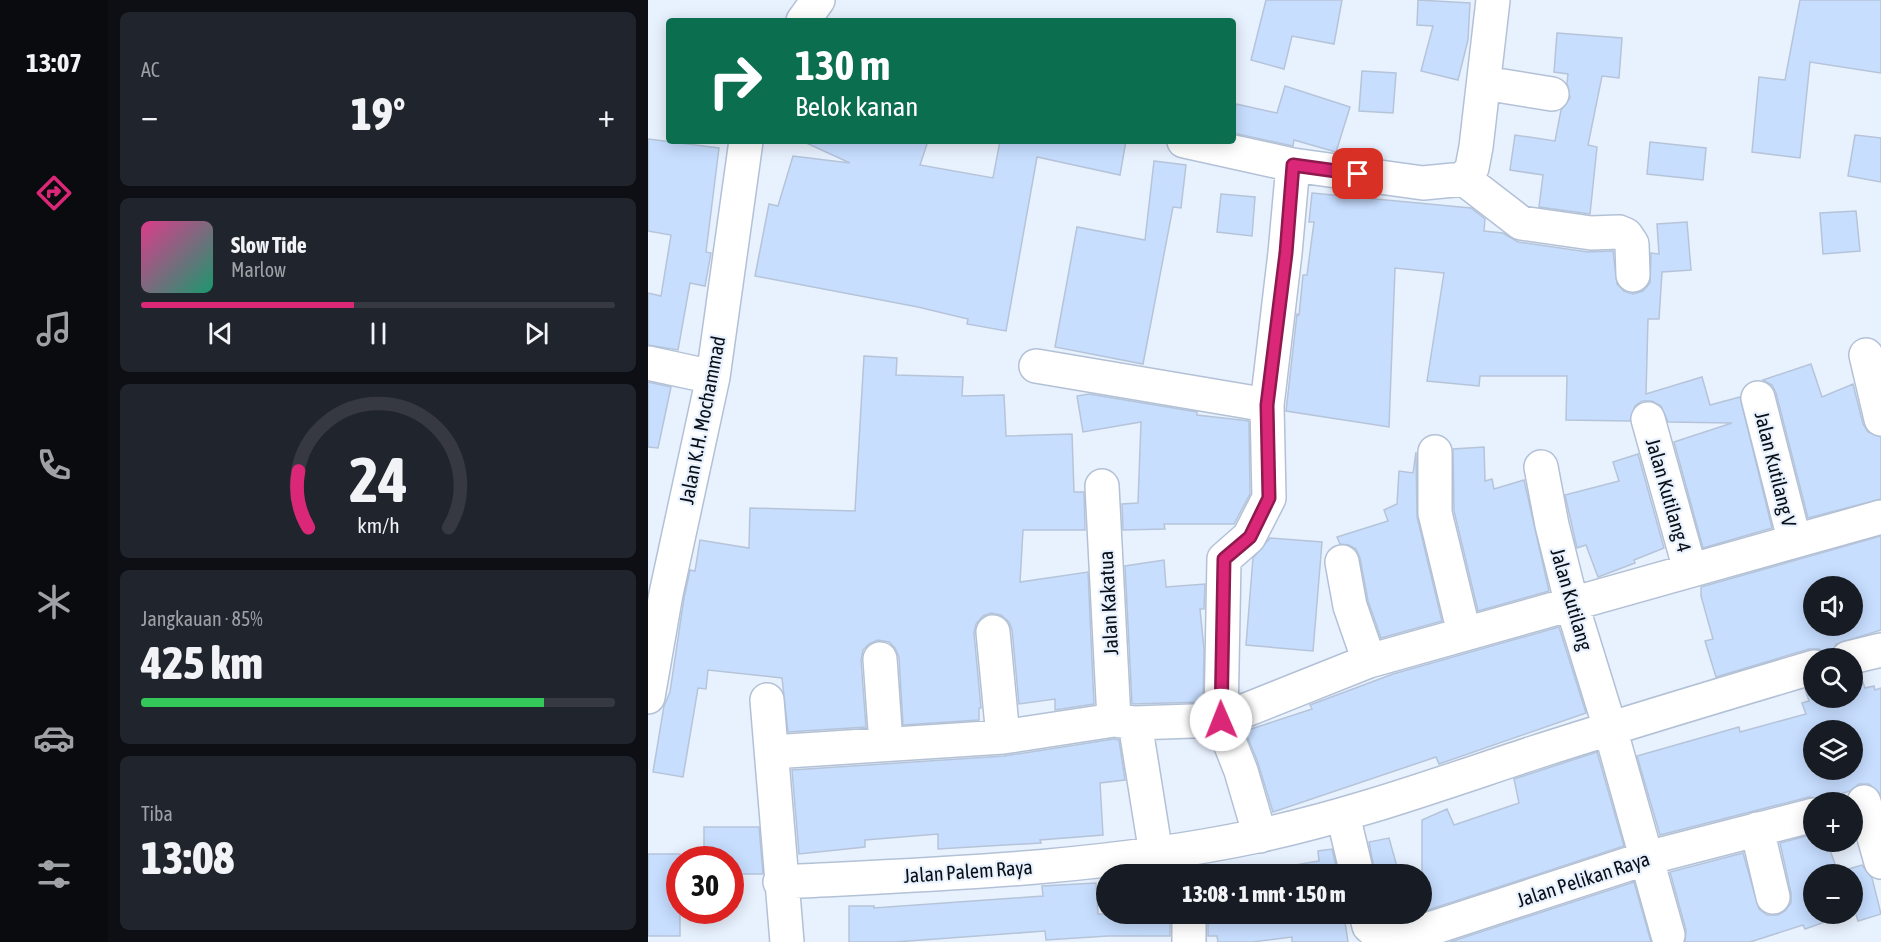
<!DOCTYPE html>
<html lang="id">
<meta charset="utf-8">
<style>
:root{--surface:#171b24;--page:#20242c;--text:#f1f3f6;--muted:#9ea1a6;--line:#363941;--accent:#db2777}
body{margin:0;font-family:"Asap Condensed",sans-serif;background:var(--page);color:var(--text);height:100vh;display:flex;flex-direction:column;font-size:22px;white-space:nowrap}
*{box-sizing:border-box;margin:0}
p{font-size:20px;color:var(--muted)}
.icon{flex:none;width:33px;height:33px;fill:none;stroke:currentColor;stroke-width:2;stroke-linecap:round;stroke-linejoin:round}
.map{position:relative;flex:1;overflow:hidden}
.drawer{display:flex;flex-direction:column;gap:12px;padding:12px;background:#0d0f14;width:540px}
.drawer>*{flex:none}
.banner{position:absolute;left:18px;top:18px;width:570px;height:126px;border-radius:6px;box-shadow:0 3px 15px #0003;background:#0b6e4f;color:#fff;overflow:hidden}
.buttons{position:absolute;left:1155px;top:576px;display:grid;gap:12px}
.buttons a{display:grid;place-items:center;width:60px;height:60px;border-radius:50%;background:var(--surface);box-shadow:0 3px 15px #0003;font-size:30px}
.speed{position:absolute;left:18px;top:846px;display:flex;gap:12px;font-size:30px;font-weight:700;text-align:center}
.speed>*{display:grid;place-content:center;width:78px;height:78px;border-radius:50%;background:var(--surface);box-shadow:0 3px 15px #0003;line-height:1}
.speed .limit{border:9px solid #d22;background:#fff;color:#111}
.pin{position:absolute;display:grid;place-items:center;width:51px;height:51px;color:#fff;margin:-26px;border-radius:12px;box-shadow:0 3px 9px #0006}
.me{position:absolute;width:66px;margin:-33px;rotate:359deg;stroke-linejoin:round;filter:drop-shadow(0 0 4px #0008)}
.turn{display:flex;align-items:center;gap:21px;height:126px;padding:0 30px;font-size:27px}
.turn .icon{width:78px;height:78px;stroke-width:2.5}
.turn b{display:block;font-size:42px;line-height:51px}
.big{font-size:45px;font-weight:800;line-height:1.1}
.drawer .card{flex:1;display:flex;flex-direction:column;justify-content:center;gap:9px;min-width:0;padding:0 21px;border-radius:9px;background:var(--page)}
.drawer .dial{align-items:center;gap:0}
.dial svg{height:156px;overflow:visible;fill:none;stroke:var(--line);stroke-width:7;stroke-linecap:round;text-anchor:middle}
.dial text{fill:var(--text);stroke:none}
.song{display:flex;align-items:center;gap:18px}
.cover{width:72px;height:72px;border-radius:9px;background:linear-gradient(135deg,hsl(330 70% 55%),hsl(160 70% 35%))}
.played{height:6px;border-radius:3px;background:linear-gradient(90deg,var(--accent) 45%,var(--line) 45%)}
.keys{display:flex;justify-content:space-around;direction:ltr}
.heat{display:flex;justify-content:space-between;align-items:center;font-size:33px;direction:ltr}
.charge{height:9px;border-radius:4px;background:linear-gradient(90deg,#34c759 85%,var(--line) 0)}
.trip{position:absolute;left:448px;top:864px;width:336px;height:60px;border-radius:30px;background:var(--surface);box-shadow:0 3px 15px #0003;font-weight:800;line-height:60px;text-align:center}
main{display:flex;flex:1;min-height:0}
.tabs{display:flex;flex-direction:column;width:108px;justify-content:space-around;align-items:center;background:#090b0e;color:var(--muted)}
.tabs .icon{width:42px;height:42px}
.tabs .on{color:var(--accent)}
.tabs b{font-size:27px;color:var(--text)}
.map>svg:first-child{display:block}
</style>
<main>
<nav class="tabs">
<b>13:07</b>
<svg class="icon on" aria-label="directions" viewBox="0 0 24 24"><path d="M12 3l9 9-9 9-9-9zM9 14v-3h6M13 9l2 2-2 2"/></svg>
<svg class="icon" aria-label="music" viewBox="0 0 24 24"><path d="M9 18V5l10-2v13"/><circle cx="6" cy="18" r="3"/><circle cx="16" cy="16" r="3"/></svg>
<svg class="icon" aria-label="phone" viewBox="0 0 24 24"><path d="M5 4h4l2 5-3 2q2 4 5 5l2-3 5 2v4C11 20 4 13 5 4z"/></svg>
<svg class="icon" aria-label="climate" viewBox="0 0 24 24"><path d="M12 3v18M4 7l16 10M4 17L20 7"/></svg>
<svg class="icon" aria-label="car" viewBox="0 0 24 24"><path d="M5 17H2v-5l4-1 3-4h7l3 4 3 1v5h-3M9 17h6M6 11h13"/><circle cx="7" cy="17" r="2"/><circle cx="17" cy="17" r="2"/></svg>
<svg class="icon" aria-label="filters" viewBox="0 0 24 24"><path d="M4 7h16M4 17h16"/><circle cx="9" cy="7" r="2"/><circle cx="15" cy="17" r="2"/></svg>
</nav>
<section class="drawer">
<div class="card"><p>AC</p>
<div class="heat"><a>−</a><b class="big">19°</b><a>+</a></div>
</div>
<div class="card">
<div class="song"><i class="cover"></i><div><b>Slow Tide</b><p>Marlow</p></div></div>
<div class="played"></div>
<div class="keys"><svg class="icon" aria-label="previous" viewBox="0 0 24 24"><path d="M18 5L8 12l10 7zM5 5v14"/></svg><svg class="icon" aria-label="pause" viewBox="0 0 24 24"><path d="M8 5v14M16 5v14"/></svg><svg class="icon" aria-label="next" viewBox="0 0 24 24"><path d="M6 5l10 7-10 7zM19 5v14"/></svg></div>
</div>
<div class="card dial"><svg viewBox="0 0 100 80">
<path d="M14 69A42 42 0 1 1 86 69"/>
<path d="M14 69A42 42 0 0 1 9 40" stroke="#db2777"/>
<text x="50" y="56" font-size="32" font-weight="700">24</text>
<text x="50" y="72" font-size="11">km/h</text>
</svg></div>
<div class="card"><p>Jangkauan · 85%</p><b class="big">425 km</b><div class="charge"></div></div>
<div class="card"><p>Tiba</p><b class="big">13:08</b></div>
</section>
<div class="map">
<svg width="1233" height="942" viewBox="0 0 1233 942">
<rect width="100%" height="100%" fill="#e8f1fe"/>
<path fill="#c7deff" stroke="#b6c4d9" stroke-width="1.5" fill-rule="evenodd" d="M618,0H694L686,44L644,36L636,69L603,60Z
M770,0L822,3L820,40L810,80L773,71L785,26L769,25Z
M1152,0H1233V73L1162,62L1152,158L1104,152L1111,77L1137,80Z
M909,33L974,38L971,78L954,76L940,145L949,147L942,214L891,207L895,175L862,170L867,135L907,141L913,110L922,98L919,83L920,74L906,72Z
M714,71L748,73L745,113L711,111Z
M637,86L702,107L688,152L646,140L645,146L585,133L588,104L629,113Z
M1207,135L1233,138V182L1200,176Z
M0,139L71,148L58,252L63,253L57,286L42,283L30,350L0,345V293L13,296L23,235L0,231Z
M154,141H280L272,165L345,178L352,141H478L472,175L389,157L358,331L319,324L320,319L270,307L107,276L121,204L130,206L145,156L202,163Z
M1002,142L1058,148L1055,180L999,174Z
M506,161L538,165L533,208L525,207L495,364L407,347L429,227L497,240Z
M664,193L823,208L837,219L836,231L855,233L870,242L940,252L965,251L969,284L976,291L985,294L995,291L1002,283L1003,253L1011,254L1009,224L1039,222L1043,270L1014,272L1011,319H1000L998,394L1054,377L1062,405L1092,397L1124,528L1055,548L1026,442L1084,423L1020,422L1013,406L1004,401H994L987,406L982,421L918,420L919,376H832L831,386L779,381L796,273L747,268L741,427L638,411L649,314L651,315L655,275H659L666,222H661Z
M573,194L607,197L604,236L569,232Z
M1208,211L1212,251L1175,254L1172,213Z
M216,356L249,358L248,375L315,377L314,396L356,395L358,436L424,434L426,492H436L437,530H375L372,582L440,572L446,704L407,710V699L371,704L364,630L361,622L353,615L343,613L335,616L328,624L326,633L333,708H331V720L255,725L251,657L247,648L241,642L230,640L221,644L215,650L213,660L218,727L140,732L134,678L60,670L58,689L50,688L35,777L5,772L16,706L22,692L36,598L42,570L47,571L52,540L101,548L102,508L207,511Z
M1163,364L1174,397L1205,384L1215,424L1220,432L1233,437V499L1160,518L1128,393L1124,385L1115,380Z
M0,382L23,387L10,448L0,447Z
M441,394L549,412V415L601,421L602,494L586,524H516L517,529L475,530L474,504L490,503L493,422L435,432L429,396Z
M836,447L837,481L844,479L846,489L876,480L901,591L830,611L806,511L805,449Z
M768,452L769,517L794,621L733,638L720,601L712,558L708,549L701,545L692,544L689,537L740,521L736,510L749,504L751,471L765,473Z
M990,454L1016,548L986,560L987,563L950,577L938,545L929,548L917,495L971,481L965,462Z
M1233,536V630L1188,644L1182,658L1171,649H1161L1068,677L1057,641L1065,639L1053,596V587ZM1166,586H1204V626H1166Z
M622,538L674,542L665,651L598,645L605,558Z
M516,560L518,587L557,584L556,609H552L556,649L555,702L484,704L477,566Z
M911,627L938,713L791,764L788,757L625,812L609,760L597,731L664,709L662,705L745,674Z
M1212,674L1217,688L1226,686L1227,690L1233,688V795L1221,784H1211L1202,791L1175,799L1161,797L1012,835L989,756L1091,727L1092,732L1158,714L1154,703L1161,701L1157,689L1166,687V698H1204V676ZM1166,730H1204V770H1166Z
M466,739L471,740L477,780L452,783L455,835L392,840L393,843L290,849V834L217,840V847L151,854L144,770L356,756Z
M949,752L976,846L774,912V820L799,809L806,825L871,803L866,779Z
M56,827H111L115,874H82L85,860H56Z
M1166,834V842H1179L1190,872L1214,865L1224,878L1233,914L1210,921L1207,911L1204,912V874H1166V914H1199L1157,929L1155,925L1102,942H1037L1038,930L1022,872L1095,853L1111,909L1119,915H1130L1137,911L1143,903V893L1132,843Z
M741,838L751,874H727L721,842Z
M684,849L690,874H594L671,861L670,851Z
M0,854H32V936H0Z
M986,882L1003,942H802Z
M448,883L450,914H522V936H460L398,940L397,931L247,942H201V906H226V908L395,896L394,886Z
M560,914H698L696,915L700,942H644V937L604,942H570L569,936H560Z"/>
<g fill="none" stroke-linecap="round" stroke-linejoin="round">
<defs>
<path id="minor" d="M155,21L170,0
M836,83L904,94
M536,141L645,165L775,183L816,179L824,168L828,147L845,0
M816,179L873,223L943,233L971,232L978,235L984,244L985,275
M1218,355L1233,419
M0,363L65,377
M388,366L619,405
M1110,398L1146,539
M1000,419L1042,570
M787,452V513L816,633
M893,467L904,525L924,605L962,728L1020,935
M454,486L466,720
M694,562L702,606L721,661
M345,632L355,737
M1200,658L1233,650
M232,659L238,744
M0,697L18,594L65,377L98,141
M119,700L139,942
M487,723L508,854
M124,752L355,737L466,720L487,723L573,720L721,661L1233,517
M1216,802L1233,862
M695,815L709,874
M1109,829L1125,897
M612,836L593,771L573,720L576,559L601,537L621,498L619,405L637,253L645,165
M132,882C291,874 453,869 609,836C703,816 794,783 885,753C978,723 1072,695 1166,667
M541,914V942
M718,914L721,926L734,937H757L999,858L1166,815"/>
</defs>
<use href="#minor" stroke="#b3c1d6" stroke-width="36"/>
<use href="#minor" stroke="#fff" stroke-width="33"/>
</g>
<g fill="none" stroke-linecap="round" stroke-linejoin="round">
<defs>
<path id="route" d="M573,720L576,559L602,537L621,498L619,405L638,253L645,165L710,174"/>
</defs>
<use href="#route" stroke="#8e194d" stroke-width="15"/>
<use href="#route" stroke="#db2777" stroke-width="10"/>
</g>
<g text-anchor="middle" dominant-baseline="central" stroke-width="4.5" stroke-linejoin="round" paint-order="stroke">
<g font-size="20" fill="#0a0f16" stroke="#e8f1fe">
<text transform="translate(54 420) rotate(-79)">Jalan K.H. Mochammad</text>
<text transform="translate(1128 469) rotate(76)">Jalan Kutilang V</text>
<text transform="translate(1021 495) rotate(74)">Jalan Kutilang 4</text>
<text transform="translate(924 599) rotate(74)">Jalan Kutilang</text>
<text transform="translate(460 603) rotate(-93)">Jalan Kakatua</text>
<text transform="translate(320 871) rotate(-4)">Jalan Palem Raya</text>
<text transform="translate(935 879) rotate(-18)">Jalan Pelikan Raya</text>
</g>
</g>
</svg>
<div class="buttons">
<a><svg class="icon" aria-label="sound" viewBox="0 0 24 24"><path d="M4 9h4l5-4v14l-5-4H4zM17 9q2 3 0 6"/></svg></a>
<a><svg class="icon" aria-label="search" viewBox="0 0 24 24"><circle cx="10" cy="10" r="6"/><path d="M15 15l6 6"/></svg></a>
<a><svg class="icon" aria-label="layers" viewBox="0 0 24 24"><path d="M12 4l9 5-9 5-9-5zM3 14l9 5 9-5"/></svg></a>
<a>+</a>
<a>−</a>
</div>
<div class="speed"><div class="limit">30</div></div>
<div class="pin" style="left:710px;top:174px;background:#d93025"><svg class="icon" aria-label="arrive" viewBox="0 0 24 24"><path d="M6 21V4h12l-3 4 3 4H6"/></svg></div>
<svg class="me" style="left:573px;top:720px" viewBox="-20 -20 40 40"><circle r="19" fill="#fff"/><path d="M0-13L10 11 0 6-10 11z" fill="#db2777"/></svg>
<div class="trip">13:08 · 1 mnt · 150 m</div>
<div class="banner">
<div class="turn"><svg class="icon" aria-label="right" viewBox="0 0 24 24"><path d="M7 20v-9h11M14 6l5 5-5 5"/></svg><div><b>130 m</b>Belok kanan</div></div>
</div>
</div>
</main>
